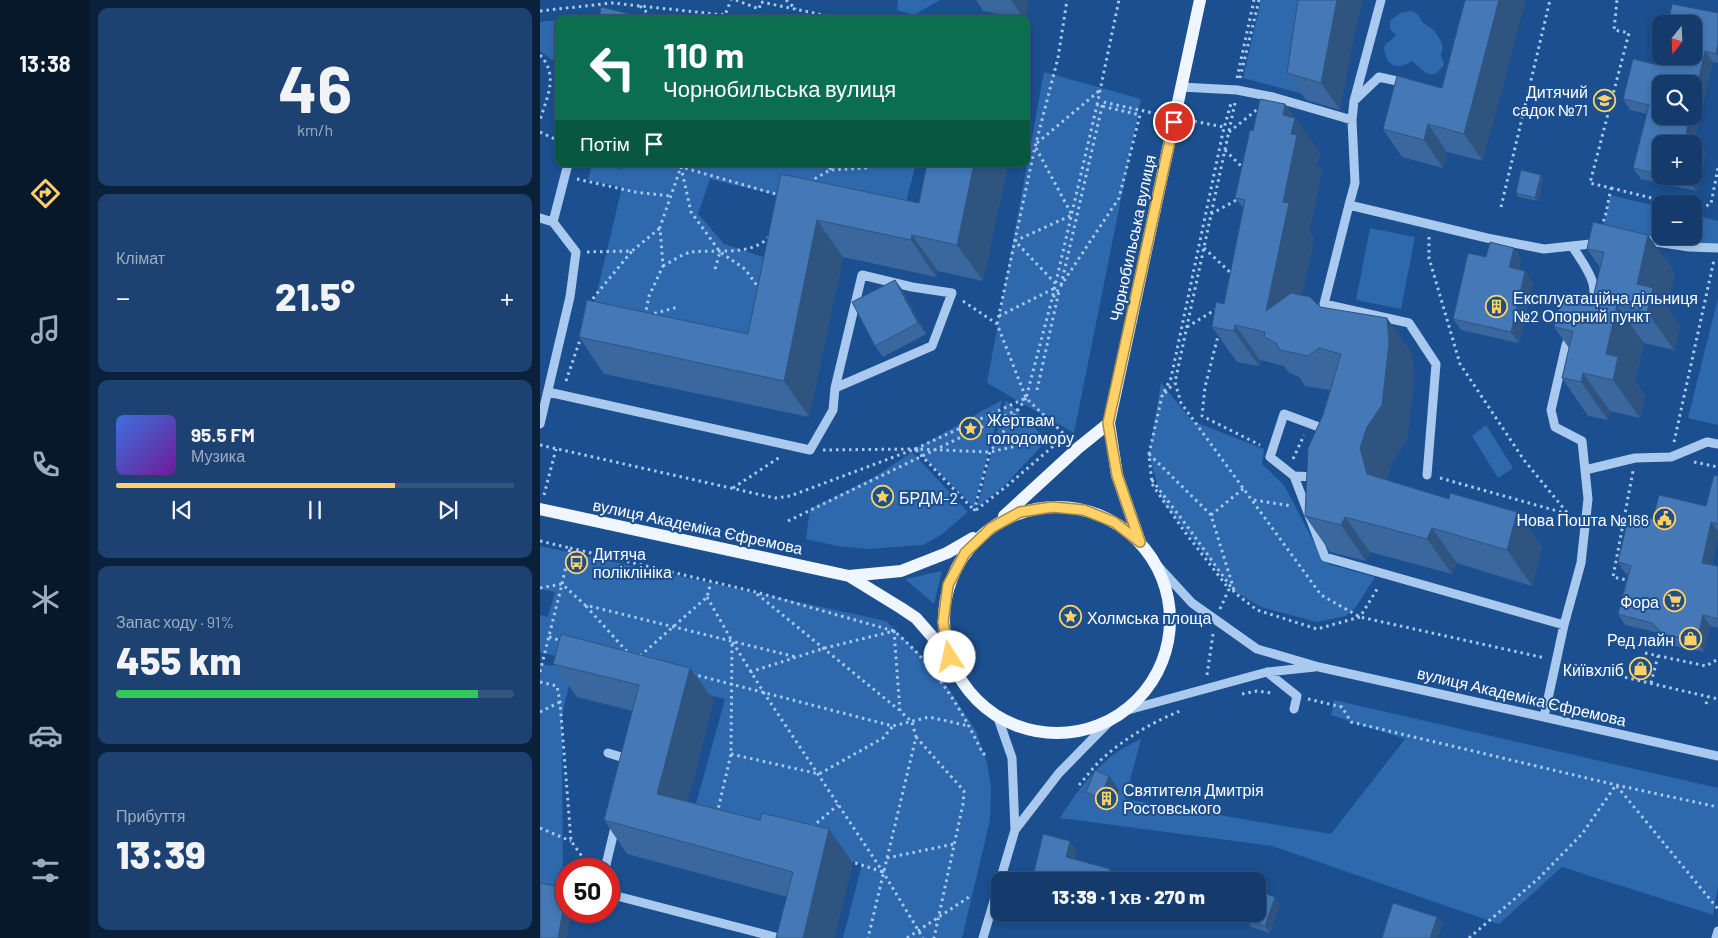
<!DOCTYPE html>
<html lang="uk">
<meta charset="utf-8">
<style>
:root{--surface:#143b6b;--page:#1d4271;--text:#f1f3f6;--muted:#9dadc1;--line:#33557e;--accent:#ffd166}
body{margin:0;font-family:Barlow,sans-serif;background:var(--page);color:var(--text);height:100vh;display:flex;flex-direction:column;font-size:19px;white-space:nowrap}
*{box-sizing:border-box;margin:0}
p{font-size:16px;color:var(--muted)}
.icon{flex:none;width:28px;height:28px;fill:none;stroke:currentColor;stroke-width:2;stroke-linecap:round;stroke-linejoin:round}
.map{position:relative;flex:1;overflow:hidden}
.sheet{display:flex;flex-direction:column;gap:8px;padding:8px;background:#0b203b;width:450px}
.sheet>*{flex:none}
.hud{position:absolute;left:15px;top:15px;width:475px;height:152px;border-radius:10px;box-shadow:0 2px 8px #0003,0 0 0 1px var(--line);background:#0b6e4f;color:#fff;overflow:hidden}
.needle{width:32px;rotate:198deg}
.controls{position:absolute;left:1112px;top:15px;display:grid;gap:10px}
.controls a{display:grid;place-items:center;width:50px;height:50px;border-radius:10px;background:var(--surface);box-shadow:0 2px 8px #0003,0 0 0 1px var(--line);font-size:25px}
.speed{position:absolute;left:15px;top:858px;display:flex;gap:10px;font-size:25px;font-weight:700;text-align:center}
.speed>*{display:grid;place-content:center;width:65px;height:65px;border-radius:50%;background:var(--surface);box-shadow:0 2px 8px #0003,0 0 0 1px var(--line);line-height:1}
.speed .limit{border:8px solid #d22;background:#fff;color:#111}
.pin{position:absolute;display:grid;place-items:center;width:42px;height:42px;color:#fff;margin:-21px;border:2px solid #fff;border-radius:50%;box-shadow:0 1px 5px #0007}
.me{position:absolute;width:55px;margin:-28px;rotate:350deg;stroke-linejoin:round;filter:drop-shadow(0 0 4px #0008)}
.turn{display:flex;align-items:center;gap:18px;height:105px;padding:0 25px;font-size:22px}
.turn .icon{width:65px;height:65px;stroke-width:2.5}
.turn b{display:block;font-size:35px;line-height:42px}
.then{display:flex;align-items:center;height:48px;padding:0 25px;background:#0003;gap:10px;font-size:19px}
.big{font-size:38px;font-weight:800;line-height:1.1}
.sheet .tile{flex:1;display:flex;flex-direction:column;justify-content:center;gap:8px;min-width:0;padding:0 18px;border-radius:10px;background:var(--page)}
.sheet .dial{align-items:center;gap:0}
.dial b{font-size:65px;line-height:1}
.song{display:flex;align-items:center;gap:15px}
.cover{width:60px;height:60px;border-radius:8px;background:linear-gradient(135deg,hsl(220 70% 55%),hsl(280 70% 35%))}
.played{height:5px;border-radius:2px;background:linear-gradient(90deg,var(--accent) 70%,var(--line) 70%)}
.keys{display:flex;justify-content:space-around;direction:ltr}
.heat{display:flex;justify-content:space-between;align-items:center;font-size:28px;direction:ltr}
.charge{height:8px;border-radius:4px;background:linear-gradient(90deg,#34c759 91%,var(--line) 0)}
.trip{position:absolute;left:451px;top:872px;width:275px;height:50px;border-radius:10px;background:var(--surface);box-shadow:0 2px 8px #0003,0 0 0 1px var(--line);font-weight:800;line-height:50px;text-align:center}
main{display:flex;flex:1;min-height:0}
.menu{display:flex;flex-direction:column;width:90px;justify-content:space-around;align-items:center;background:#08182b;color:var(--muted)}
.menu .icon{width:35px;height:35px}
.menu .active{color:var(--accent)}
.menu b{font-size:22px;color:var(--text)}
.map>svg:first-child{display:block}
</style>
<main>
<nav class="menu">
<b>13:38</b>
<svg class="icon active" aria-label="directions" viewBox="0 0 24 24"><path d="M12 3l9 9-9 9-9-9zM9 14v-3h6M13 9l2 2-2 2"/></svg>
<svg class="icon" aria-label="music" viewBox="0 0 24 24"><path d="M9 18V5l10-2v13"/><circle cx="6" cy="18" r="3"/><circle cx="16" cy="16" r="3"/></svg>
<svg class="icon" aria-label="phone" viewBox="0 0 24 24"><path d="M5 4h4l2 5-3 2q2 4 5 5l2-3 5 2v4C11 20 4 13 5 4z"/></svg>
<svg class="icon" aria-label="climate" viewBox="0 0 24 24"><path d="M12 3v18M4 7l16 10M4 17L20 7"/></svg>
<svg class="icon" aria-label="car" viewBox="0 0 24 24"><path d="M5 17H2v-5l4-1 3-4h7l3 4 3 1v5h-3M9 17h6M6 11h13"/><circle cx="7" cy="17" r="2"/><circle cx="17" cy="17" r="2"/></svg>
<svg class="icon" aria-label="filters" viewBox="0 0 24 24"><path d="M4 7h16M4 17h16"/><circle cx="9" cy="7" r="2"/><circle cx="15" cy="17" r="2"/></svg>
</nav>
<section class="sheet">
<div class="tile dial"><b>46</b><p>km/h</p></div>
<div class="tile"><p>Клімат</p>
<div class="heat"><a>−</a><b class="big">21.5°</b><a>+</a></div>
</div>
<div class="tile">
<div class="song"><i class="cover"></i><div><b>95.5 FM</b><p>Музика</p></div></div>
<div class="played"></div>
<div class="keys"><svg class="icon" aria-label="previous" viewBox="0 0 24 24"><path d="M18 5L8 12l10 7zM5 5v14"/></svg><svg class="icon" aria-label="pause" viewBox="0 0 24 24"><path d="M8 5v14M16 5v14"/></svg><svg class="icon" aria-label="next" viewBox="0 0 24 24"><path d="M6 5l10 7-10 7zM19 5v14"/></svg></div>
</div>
<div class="tile"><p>Запас ходу · 91%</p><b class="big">455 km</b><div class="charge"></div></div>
<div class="tile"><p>Прибуття</p><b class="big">13:39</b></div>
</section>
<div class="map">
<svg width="1178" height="938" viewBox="0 0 1178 938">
<rect width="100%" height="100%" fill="#1b4f8f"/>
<path fill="#2e69ad" d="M358,0H400L374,15L357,10Z
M721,0H783L767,95L703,78Z
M871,11L878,14L882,22L894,30L901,41L903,48L901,55L904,64C892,84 884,71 872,61C857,71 845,66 844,47C847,42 852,40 856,35L850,29V21L860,13Z
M19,20V40L13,61L0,51V22Z
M504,72L601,99L534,433L447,383Z
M52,164L83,169L84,164H376L360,225L170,179L158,214L184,244L232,260L207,361L49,326L82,187L48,180Z
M1070,195L1121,207V236H1154V215L1178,221V245L1101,238L1061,240Z
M830,228L875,237L861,309L816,300Z
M1178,298V425L1148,418Z
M621,383L652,421L724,449L722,464L744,485L776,546L788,564L835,577L816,607L806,616L777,622L721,607L694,591L622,501L609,454Z
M462,400L434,507L375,449Z
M466,400L507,440L465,485L437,507Z
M946,425L973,468L958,478L932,436Z
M372,452L428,512L401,535L383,545L329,549L297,546L266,539L270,509L334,477Z
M0,546L346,621L397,671L436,731L447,763L451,787L450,820L422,938H303L322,864L151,822L185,699L0,652V615L8,617L15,592L0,589Z
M402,571L394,604L365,579Z
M0,664L33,668L22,715L23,889L0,885Z
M794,700L1178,788V885L1173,915L1022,867L959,924L732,846L520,818C535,794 553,769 577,752C584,747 593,743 601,739L585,799L791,834L865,739L791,715Z"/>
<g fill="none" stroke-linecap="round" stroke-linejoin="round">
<path stroke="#a9c9ee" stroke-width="3" stroke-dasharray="2.5 4" stroke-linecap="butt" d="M196,0L219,9L221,2
M246,0L256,9
M221,2L303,19
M100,6L114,19
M0,11L72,3L185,15L191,0
M184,19L185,15L194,19
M0,55C19,75 7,97 0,120
M697,78L714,0
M700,78L719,0
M695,103L635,382L641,403L781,595L820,617L1005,658
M557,105L579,0
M648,120L684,127
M0,132L17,140L19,147
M689,132L719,108
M497,143L559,91
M496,148L532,215L475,241L516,284
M685,150L704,169
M290,170L291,164
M37,179L95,192L130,196
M269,182L290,170L326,168L333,164
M1071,188L1136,204
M961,207L1010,0
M1154,208L1158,209L1171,204L1178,168
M671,214L700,198
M1060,227L1065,218L1071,188L1050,183L1089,33L1074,30L1077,0
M889,237V258L920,364L984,460L1029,515
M664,248L693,275
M47,252L92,251L120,228
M123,266C131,262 142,254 151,252C177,249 211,257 230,236
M175,269L180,252
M521,285L563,102L622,115
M220,290L205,269L180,252L151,212L141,167L239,195
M423,301L457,324L486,398L525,435
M51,305L54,297L92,251
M108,315L138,307
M105,316L109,296L123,266L120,227L142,164
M459,316L515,288
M457,324L495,147L518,58L527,0
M647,327L678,308
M679,332L665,387L662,416L720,445
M26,381L41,337
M497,390L519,291
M625,393L634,383
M1134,442L1174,260
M0,445L235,498L250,496L375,449L486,398L512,299L557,105L600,115L579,198L512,299
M283,450L375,449L450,452L526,435
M376,450L434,510
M609,454L671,515L694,590
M753,459L764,435
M1154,462L1178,467
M900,478L1028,514
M612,480L650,530L695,593L717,610L777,629L820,617L839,586
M193,488L240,457
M4,495L16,449
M714,500L752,506
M436,510L468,485L525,436
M434,511L450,452L486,398
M671,515L704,488
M248,521L479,409
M0,541L30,548L22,584L45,605L256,657
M30,548L216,592L354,631C395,666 420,706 443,754H447
M1091,581L1073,577L1093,471
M0,588L22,584L0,672
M217,594L359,710
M167,597L192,641L224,693L343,872L383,938
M46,606L90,655
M680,609L689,589L644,531L612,484L609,454L622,396L631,378L683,132L691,103
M9,637L22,641
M1105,653L1166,666L1178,659
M100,656L167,597L171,582
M1028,664L1178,699
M210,672L285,648L354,631L360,711L372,722L376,737L328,938
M152,674L353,726L389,717L429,726
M667,675L673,634
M0,682L17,686L20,702L31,841L51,869
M1111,683L1118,656
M702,694L717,691L732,693
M768,699L802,707L811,722L1076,785L1178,807
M1166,704L1168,697
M0,712L20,702
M376,737L424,791L423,804L394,938
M191,754L279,774L343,738L353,726
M539,785C547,776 554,766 563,758C585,738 613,722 640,711
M177,814L191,754L192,642
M272,827L298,805
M0,828L31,841
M347,858L414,844
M309,861L343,872
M367,938L429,897
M929,938L999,878L1042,834L1076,785L1178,909"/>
<path stroke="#a9c9ee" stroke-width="9" d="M841,0L814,101L812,120L815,183L809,205L947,238L1004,249L1060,243
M641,87L697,90L733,97L812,120
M814,101L839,77L866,83
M809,205L784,304L869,323L896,364L887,475
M0,218L13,222L36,252L30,297L0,424
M13,222L28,164
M1103,240L1149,247L1178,248
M1032,246C1047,269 1064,288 1047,315
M8,392L270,450L293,410L295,388L322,275L372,287L412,293L392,346L295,388
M787,430L744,414L730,457L754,476L785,557L1024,625
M1045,470L1095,458L1131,457L1167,442L1178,444
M754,476L777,477
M618,566L652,603L717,649L779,667L1178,756
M727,672L757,696L754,709
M588,710L727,672L775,667
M1004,717L1024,625L1041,563L1048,499L1042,441L1015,427L1011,410L1026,345L1031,334
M68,753L91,760
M475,830L519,773L570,721
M65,869L76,823
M69,894L239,938
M443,938L475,830L472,758L458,718
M1176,938L1178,931"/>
<path stroke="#f0f6ff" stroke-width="12" d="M404 620a113 113 0 1 1 226 0a113 113 0 1 1-226 0Z
M0,509L309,576L361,571L407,553L433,538
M464,516L538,448L569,423
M600,542L577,475L569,423L660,0
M309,576L361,608L376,618L409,656"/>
</g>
<path fill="#3a679d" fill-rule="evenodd" d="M436,0H489L485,19H480L443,11Z
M1178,13V63L1173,62L1154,141L1158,142L1166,153L1157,191L1101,179L1093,168L1107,114L1090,110L1083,99L1118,65ZM1121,144L1154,176H1121Z
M814,35L800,110L766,100L747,73Z
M902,88L943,161L907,152L903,168L862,157L843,129Z
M745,104L780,153L777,164L782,171L769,232L774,238L762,295L780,307L872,353L874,379L867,440L852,463L846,480L909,499L977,512L1002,547L992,586L917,563L912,574L830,552L826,561L790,552L765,516L783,415L790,390L765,386L759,377L748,372L744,366L720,360L719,366L697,362L672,327L684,304L703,208L695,198L713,131Z
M70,164H81L80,166Z
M387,164H468L443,281L398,271L396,277L303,257L269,417L64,374L39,337L208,334L241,174L379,203Z
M1001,175L1003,179L998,201L978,197L976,193Z
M1108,235L1135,273L1127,307L1140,326L1134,350L1104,343L1095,381L1105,395L1100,418L1070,411L1068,420L1048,416L1022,378L1029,348L1014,327L1051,306L1060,267L1047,249Z
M974,248L981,258L979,269L993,282L979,343L921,330L913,319L946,257Z
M355,280L363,291L386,334L343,357L335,346Z
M1178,476V536L1172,565L1178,566V628L1170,626L1164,652L1130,645L1119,633L1085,625L1078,614L1088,574L1085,573L1078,562L1113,519L1166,506Z
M13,664L150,668L174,701L147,802L220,820L289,829L313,863L294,938H236L247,897L87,854L64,820L93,711L37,697Z
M569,776L579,790L570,812L556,806L546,792Z
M740,904L730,933L711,927L706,919Z
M490,914H521L519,923L492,916Z
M555,914H567V917Z"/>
<path fill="#305480" d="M471,0H489L485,19H484Z
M797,0H823L814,35L800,110L781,83Z
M959,0H986L943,161L924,134Z
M90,14L94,19H89Z
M1178,44V57L1176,54Z
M1165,51L1173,62L1153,144L1145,138L1150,116H1154V100Z
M745,104L780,153L777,164L782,171L769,232L774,238L751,347L726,311L743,202L751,134L743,115Z
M888,124L907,152L903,168L884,140Z
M1158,142L1166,153L1157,191L1149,181L1150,176H1154V161Z
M434,164H468L443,281L417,245Z
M1001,175L1003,179L998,201L995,198Z
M277,220L303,257L269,417L244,381Z
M372,235L398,271L396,277L371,240Z
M1108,235L1135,273L1127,307L1140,326L1134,350L1107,312L1097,284Z
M974,248L981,258L977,278L969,267Z
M985,271L993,282L979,343L971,332Z
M355,280L363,291L386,334L378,323Z
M1077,305L1104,343L1095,381L1105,395L1100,418L1073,380L1066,354Z
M847,318L872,353L874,379L867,440L852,463L845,484L827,474L820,448Z
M695,325L720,360L719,366L694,331Z
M1043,373L1070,411L1068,420L1041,382Z
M977,512L1002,547L992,586L967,550Z
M805,517L830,552L826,561L801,525Z
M1171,522L1178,531V536L1170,574L1162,563Z
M892,528L917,563L912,574L887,539Z
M1163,615L1170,626L1164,652L1157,641Z
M150,668L174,701L140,828L117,794Z
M569,776L579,790L570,812L560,798Z
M289,829L313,863L294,938H263Z
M530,841L537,850L533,867L526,857Z
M570,869L577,878L576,881H567Z
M26,894V911H32L27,938H18Z
M735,897L740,904L730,933L725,926Z
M513,914H521L519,923Z
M897,917L903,924L898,938H890Z"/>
<path fill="#4478b7" stroke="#305480" d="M758,0H797L781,83L747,73Z
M925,0H959L924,134L888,124L884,140L843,129L857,76L902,88Z
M1132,4L1178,13V44L1176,54L1165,51L1154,100V84H1121V116H1150L1145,138L1158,142L1154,161V144H1121V175L1093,168L1109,105L1083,99L1093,59L1118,65L1121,51V56H1154V24H1128Z
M61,7L90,14L89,19H59Z
M720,99L745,104L743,115L755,118L751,134L757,135L743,202L749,203L726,311L751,293L770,297L780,307L847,318L849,343L842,405L827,427L820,448L827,474L909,499L910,493L977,512L967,550L892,528L887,539L805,517L801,525L765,516L768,448L783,415L801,354L779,348L768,356L740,350L736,343L724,337L725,332L695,325L694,331L672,327L676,302L684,304L705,200L695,198L710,130L713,131Z
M387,164H434L417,245L372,235L371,240L277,220L244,381L39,337L47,300L208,334L241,174L379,203Z
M981,170L1001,175L995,198L976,193Z
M1129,176H1150L1149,181Z
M1053,222L1108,235L1097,284L1113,288L1107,312L1077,305L1066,354L1078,357L1073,380L1043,373L1041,382L1022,378L1033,331L1014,327L1021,299L1051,306L1064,252L1047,249Z
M950,242L974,248L969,267L985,271L971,332L913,319L928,253L946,257Z
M355,280L378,323L335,346L312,302Z
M1174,475L1178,476V524L1171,522L1162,563L1178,566V619L1163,615L1157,641L1123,634L1112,623L1078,614L1091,566L1078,562L1089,514L1113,519L1119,495L1166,506Z
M21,634L150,668L117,794L220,820L222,813L289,829L263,938H236L253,872L64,820L99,685L13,664Z
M555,770L569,776L560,798L546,792Z
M503,834L530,841L526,857L570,869L567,881H492Z
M0,883L26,888V894L18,938H0Z
M718,891L735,897L725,926L706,919L708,914H718Z
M853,903L897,917L890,938H842Z"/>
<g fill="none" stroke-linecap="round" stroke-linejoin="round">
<defs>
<path id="route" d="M410,657L403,622L408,585L425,553L451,528L480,512L512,507L544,510L574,522L600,542L577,475L568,423L634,122"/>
</defs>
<use href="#route" stroke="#a68842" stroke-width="12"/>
<use href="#route" stroke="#ffd166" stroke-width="9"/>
</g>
<defs>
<symbol id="school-ring" viewBox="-11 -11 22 22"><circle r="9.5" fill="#1b4f8f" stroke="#ffd166" stroke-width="1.5"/><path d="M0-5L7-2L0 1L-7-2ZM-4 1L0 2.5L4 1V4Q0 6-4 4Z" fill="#ffd166"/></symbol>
<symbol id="building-ring" viewBox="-11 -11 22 22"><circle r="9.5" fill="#1b4f8f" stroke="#ffd166" stroke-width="1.5"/><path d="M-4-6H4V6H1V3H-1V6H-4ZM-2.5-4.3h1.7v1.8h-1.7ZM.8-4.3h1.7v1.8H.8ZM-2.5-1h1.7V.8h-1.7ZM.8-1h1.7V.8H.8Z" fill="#ffd166"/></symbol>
<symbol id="sight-ring" viewBox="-11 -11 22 22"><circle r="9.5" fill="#1b4f8f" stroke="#ffd166" stroke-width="1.5"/><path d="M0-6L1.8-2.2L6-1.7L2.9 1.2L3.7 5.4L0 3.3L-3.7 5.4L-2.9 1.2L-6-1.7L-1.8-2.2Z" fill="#ffd166"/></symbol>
<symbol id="civic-ring" viewBox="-11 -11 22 22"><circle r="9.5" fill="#1b4f8f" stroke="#ffd166" stroke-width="1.5"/><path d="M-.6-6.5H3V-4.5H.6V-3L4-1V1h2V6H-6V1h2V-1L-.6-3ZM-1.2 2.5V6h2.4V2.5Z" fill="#ffd166"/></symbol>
<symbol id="bus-ring" viewBox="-11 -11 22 22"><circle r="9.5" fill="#1b4f8f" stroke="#ffd166" stroke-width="1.5"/><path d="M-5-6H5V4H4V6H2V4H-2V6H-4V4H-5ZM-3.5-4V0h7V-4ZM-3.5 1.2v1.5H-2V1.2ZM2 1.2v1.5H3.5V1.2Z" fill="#ffd166"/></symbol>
<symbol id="supermarket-ring" viewBox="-11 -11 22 22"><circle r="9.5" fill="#1b4f8f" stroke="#ffd166" stroke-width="1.5"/><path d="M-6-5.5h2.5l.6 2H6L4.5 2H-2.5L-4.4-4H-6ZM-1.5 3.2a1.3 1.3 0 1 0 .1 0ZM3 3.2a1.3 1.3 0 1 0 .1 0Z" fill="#ffd166"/></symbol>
<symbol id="shop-ring" viewBox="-11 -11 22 22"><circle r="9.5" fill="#1b4f8f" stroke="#ffd166" stroke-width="1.5"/><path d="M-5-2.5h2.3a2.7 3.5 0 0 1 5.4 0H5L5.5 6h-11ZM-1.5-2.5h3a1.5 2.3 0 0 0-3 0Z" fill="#ffd166"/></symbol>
</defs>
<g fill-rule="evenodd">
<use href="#school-ring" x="1052" y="88" width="25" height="25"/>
<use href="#building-ring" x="944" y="294" width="25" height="25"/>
<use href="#sight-ring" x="418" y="416" width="25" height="25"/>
<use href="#sight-ring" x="330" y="484" width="25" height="25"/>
<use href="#civic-ring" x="1112" y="506" width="25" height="25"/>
<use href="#bus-ring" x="24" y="550" width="25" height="25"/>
<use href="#supermarket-ring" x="1122" y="588" width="25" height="25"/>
<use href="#sight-ring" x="518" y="604" width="25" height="25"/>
<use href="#shop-ring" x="1138" y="626" width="25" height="25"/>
<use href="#shop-ring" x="1088" y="656" width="25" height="25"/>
<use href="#building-ring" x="554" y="786" width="25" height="25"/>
</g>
<g text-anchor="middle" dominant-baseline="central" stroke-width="4" stroke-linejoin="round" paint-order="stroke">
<g font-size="16" fill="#fff" stroke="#1b4f8f" text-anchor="start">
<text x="1048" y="91" text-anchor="end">Дитячий<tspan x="1048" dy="18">садок №71</tspan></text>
<text x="973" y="297">Експлуатаційна дільниця<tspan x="973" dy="18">№2 Опорний пункт</tspan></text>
<text x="447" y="419">Жертвам<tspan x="447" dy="18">голодомору</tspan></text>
<text x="359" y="497">БРДМ-2</text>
<text x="1109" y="519" text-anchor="end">Нова Пошта №166</text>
<text x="53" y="553">Дитяча<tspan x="53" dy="18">поліклініка</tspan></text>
<text x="1119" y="601" text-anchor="end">Фора</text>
<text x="547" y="617">Холмська площа</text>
<text x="1134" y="639" text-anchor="end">Ред лайн</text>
<text x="1084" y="669" text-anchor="end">Київхліб</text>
<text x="583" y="789">Святителя Дмитрія<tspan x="583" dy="18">Ростовського</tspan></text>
</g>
<g font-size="16" fill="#fff" stroke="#1b4f8f">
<text transform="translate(592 238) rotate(-78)">Чорнобильська вулиця</text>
<text transform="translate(158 526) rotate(12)">вулиця Академіка Єфремова</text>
<text transform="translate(982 696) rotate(13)">вулиця Академіка Єфремова</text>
</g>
</g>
</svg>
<div class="controls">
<a><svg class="needle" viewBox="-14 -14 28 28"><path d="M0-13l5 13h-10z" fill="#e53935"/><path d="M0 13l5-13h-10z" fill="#9dadc1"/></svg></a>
<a><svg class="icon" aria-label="search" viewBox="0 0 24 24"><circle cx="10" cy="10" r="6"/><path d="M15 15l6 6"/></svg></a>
<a>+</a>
<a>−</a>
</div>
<div class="speed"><div class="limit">50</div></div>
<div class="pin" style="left:634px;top:122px;background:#d93025"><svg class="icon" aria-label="arrive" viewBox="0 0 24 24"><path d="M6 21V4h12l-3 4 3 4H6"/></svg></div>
<svg class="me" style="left:410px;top:657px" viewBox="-20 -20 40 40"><circle r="19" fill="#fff"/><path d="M0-13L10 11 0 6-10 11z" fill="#ffd166"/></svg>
<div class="trip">13:39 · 1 хв · 270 m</div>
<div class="hud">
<div class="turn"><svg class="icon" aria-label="left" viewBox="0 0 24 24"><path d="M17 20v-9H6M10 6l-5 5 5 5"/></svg><div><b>110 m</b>Чорнобильська вулиця</div></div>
<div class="then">Потім<svg class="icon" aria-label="arrive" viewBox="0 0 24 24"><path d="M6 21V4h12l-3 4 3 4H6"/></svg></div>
</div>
</div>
</main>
